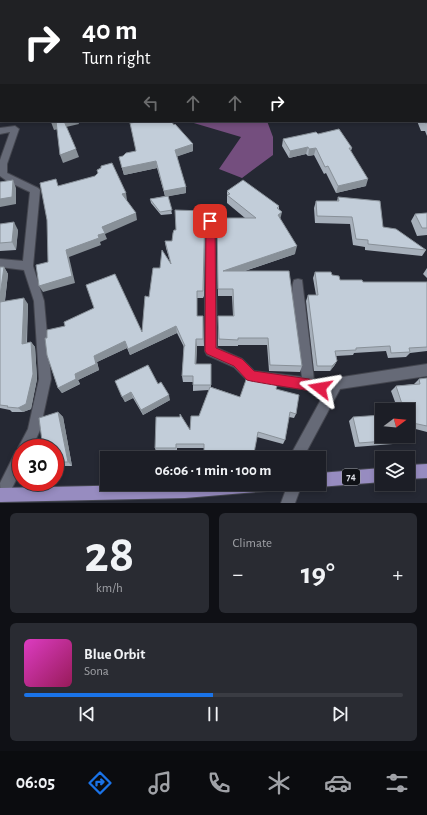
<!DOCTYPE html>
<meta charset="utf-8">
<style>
:root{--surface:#1c1e26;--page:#292b32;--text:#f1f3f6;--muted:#a0a2a7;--line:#3a3c43;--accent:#1a73e8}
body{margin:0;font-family:"Alegreya Sans",sans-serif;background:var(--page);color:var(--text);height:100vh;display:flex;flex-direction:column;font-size:15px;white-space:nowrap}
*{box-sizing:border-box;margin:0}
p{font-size:13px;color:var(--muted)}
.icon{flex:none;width:22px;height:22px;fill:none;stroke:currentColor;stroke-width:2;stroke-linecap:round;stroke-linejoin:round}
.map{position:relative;height:503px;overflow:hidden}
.details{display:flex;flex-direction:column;gap:10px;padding:10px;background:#0f1015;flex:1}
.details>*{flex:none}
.hud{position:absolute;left:0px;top:0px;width:427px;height:122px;box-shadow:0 2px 6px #0003,0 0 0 1px var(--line);background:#202124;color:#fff;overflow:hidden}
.needle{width:26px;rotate:74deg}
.fabs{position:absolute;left:375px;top:403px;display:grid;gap:8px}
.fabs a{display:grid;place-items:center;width:40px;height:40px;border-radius:0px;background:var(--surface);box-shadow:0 2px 6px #0003,0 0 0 1px var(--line);font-size:20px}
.speed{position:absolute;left:12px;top:439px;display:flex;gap:8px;font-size:20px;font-weight:700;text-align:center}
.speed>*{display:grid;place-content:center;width:52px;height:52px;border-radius:50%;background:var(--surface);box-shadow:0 2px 6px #0003,0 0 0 1px var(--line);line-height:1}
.speed .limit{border:6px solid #d22;background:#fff;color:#111}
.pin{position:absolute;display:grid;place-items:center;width:34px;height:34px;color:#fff;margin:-17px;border-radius:8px;box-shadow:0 2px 6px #0006}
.me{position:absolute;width:44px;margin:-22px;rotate:284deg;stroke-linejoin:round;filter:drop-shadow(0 0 3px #0008)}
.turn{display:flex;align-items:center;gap:14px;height:84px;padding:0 16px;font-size:18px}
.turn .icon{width:52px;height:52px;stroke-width:2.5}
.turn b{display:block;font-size:28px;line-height:34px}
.lanes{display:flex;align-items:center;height:38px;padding:0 16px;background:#0003;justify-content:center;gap:20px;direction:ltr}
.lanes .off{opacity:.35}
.big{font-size:30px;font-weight:700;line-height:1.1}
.details .card{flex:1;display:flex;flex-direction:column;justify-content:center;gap:6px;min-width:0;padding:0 14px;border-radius:6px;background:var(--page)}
.details .dial{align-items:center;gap:0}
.dial b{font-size:52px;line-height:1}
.song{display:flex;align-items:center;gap:12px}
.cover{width:48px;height:48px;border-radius:6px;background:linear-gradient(135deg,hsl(310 70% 55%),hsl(330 70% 35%))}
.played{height:4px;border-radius:2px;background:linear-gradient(90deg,var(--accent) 50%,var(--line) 50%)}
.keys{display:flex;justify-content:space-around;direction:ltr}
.heat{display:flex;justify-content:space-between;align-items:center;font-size:22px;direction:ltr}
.details .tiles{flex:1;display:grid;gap:10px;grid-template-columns:1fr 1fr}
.card:last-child{grid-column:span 2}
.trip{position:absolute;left:100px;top:451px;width:226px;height:40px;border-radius:0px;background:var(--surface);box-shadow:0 2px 6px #0003,0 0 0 1px var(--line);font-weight:700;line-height:40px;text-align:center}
.menu{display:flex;height:64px;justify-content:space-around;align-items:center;background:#0b0c0f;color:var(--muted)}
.menu .icon{width:28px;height:28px}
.menu .on{color:var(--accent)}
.menu b{font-size:18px;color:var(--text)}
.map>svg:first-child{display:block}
</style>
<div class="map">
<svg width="427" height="503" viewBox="0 0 427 503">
<rect width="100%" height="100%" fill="#252833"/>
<path fill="#744e7e" d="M0,0H234V1H1L0,115Z
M288,0H427L426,35V1Z
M169,121H267L273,137V155L242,178L219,169L241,137L187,121Z"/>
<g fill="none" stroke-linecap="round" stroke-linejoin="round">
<defs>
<path id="minor" d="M15,126L19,129L7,164V173L38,188L40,190L33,266L44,301L51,379L40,430L32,448H21V470L6,500L1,502L0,483L16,451L19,450L18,448L28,429L39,379L34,301L24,270L0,267V259L23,261L30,192L7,181L0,176V160L10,132L0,134V128Z
M210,217L213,218L215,221L217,348L242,359L254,371L302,377C300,360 288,292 294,280L298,279L302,280L314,380L329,384L332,380L336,378L427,364V376L340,389L303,458H289L324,394L309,390L251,382L247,380L234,367L207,355L205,351V221L207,218Z
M288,484H302L295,503H281Z"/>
<path id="primary" d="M427,464V478L408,479V465Z
M382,468V482L319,487L314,484H319V473Z
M187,484H274L272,489L267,491L185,498L0,502V488Z"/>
</defs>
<use href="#minor" stroke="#44464f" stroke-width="2"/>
<use href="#primary" stroke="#44464f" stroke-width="2"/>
<use href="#minor" fill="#666a77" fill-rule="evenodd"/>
<use href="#primary" fill="#978cc0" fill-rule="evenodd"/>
</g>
<path fill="#a7b0bb" d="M427,102V136L425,131H421L417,121H426Z
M318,134L352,148L351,151L366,186L336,193L326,173L324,174L314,155L308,156L306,154L289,158L282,146L283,139Z
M193,144V151L177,156L186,193L168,196L172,214L161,215L151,203L150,199L165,196L157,168L124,175L119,157Z
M227,191L279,206V210L280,219L295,254L245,271L302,366L300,372L269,371L267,345H238V346H218V316H233L232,296H218L217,218H245L227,203Z
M338,197L383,227L426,250L422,256L365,250V247L353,245L350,224L315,223L314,208L316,201H337Z
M427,213V235L417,236L411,221L415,214Z
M205,219L204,296L203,298H197V316H203L204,346H197L196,364H211V387L240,397L271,383V381L276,389L296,414L294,418L289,417L285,440L283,444L257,437L253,457L204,456V448H177V451L156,452L155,448L190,430L199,416L209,390L193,391V382H183L182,376L184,347L177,333L130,355L127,348L97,362L99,370L78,380L80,384L62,393L58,388L47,355L142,332L149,297L160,268L170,261L166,248L165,241H172L176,230Z
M0,224L18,230L16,250L0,251Z
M0,267H4L8,274L5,301L28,304L27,343L31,342L35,347L37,379L31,409L23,412H12L10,410L0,408Z
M427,268V278L423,274Z
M315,272L332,275L340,280L363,282H427V351L410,353L406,357L388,358L386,351L354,353L353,355L336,356L337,361L334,366L330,371H314L306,301L308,295H316L313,278Z
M427,378V432L408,427V410H398L391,391L396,386L414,384L419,379Z
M115,381L158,384L170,400L143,415L133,398L125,402Z
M58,412L63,417L72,466H55V448L42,441Z
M353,417L398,440L393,444L355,447L349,421Z"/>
<path fill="#889098" d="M56,121L58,129L54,130L51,122Z
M64,121H78L79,124L66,127Z
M193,144V151L176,157L175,150Z
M308,147L306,154L289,158L290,151Z
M316,148L314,155L308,156L309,149Z
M76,149L79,157L63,163L60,155Z
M156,161L157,168L124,175L122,168Z
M368,179L366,186L336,193L338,186Z
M13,180L16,188V204L0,207V199Z
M186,187V193L165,197L164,191Z
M126,193L127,200L124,201L122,194Z
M282,212L280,220L278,215Z
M136,213L137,220L105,234L107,239L100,242L101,245L69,257L75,283L43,292L39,286L66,250L98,235L102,227Z
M14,222L18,230L16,250L12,242Z
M297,246L295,254L223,278V271Z
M4,267L8,274L4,308L0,304V296Z
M24,298L28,304L26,349L22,344Z
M176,326L177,333L130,355L128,349Z
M196,339L197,346L196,370L195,364Z
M125,341L127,348L97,362L99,370L78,380L80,384L62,393L58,388L75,374L94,356Z
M31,342L35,347L37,379L31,409L23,412L18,408Z
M337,361L334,366L330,371L332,366Z
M131,392L133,398L125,402L122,397Z
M169,395L170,400L143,415L141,410Z
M58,412L63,417L72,466L68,462Z"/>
<path fill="#c2cdd9" stroke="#889098" d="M426,100L427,102V123H425L424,121H426Z
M56,121H64L76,149L60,155Z
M145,121H171L174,125L175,124L193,144L175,150L186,187L164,191L156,161L122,168L119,157L123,156L126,153L136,151L130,123Z
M339,129L352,148H349L368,179L338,186L328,166L325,167L316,148L309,149L308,147L290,151L283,139L316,132L318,134Z
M112,163L126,193L122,194L136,213L102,227L105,233L98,235L99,238L66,250L72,276L39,286L36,265L48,262L47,220L40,183L56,179L58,186L95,176L98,173L97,170L101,168V166Z
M13,180L12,197L0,199V182Z
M243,180L279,206L277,208L282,212L278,215L297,246L223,271H289L302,366L270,365L268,338H238V340L219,339L218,316H234L233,289H218L217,218H256L227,195L230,194L227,191Z
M168,196L172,210L160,212L150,199Z
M338,197L380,201L383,227L396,229L426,250L368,244V240L356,239L352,217L317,216L316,201H339Z
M175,210L205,211L203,289V291H197V316H203V339H196L195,364H211V385H193V376H182L184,346H185L176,326L128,349L125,341L94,356L96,364L75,374L76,379L58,388L47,355L45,338H47V330L65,326L64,322L94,308L86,285L115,274L142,332L145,296L149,297L153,268H160L162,250L171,264L165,241H172L173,233L174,230H176Z
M427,213V228H422L415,214Z
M14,222L12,242L0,243V224Z
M0,267H4L0,296Z
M315,272H331L332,275L339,276L340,280H362L363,282H427V347L409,348L410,352L391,353L390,346L356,348V350L335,351L337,361L332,366H317L308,295H318Z
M24,298L22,344L31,342L33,374L26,404L18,408L7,407L8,406L0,405V302Z
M148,365L158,384L161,382L169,395L141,410L131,392L122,397L115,381Z
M247,377L272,383L271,381L278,382L276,389L299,395L296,414L290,412L285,440L258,432L254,453L204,452V444H176V448H155L156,417H180V414L190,430L191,416H199L210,387L240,397Z
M427,378V426L408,422V410H404L396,386L420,384L419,379Z
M58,412L68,462H55V448H32L33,445L42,441L39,418Z
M382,415V436H397L398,440L359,443L353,417Z"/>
<path fill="#e11d48" stroke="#92132f" d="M210,218L215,221L216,348L242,359L254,371L309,379L324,384L326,388L324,392C321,393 261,383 251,381L247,380L234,366L207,354L205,351L206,221Z"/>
<g text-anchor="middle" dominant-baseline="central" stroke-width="4" stroke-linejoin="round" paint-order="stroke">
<rect fill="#0f1116" stroke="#a0a2a8" stroke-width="1" x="342" y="469" width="18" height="16" rx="3"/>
<g font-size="10" font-weight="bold" fill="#dee0e7">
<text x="351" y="477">74</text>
</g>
</g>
</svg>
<div class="fabs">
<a><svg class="needle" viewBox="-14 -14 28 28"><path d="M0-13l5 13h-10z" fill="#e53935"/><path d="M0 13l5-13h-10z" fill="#a0a2a7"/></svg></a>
<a><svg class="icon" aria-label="layers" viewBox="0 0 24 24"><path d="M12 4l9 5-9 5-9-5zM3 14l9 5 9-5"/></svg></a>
</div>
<div class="speed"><div class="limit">30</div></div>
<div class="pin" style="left:210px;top:221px;background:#d93025"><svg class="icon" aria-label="arrive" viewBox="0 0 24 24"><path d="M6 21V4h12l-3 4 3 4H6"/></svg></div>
<svg class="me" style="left:320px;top:388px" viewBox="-20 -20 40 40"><path d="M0-17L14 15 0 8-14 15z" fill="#e11d48" stroke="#fff" stroke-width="4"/></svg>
<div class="trip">06:06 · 1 min · 100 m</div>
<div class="hud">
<div class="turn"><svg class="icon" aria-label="right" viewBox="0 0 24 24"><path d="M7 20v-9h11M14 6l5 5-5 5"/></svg><div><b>40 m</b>Turn right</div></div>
<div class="lanes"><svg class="icon off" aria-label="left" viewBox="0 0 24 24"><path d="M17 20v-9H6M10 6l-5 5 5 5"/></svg><svg class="icon off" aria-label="ahead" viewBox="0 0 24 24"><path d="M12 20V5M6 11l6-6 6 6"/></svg><svg class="icon off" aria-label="ahead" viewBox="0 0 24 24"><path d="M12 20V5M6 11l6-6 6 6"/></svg><svg class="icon" aria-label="right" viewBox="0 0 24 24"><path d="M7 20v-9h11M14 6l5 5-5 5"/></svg></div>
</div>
</div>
<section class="details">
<div class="tiles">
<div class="card dial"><b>28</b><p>km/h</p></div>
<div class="card"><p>Climate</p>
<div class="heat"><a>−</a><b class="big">19°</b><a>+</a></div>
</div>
<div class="card">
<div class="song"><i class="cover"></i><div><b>Blue Orbit</b><p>Sona</p></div></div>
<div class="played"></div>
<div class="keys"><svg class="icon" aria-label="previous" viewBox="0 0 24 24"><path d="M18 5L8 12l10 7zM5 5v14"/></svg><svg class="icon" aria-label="pause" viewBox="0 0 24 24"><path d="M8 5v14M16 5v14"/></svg><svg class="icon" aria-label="next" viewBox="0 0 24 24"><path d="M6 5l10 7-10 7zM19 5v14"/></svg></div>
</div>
</div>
</section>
<nav class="menu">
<b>06:05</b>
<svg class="icon on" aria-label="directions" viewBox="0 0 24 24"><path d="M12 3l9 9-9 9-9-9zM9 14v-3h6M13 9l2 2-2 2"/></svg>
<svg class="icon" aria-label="music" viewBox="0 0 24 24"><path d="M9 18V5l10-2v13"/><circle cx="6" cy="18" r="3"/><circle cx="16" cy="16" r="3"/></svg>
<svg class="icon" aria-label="phone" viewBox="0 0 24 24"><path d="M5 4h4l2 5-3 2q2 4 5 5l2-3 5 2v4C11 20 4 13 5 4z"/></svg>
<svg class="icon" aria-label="climate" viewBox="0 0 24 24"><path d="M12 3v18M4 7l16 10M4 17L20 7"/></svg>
<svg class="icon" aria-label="car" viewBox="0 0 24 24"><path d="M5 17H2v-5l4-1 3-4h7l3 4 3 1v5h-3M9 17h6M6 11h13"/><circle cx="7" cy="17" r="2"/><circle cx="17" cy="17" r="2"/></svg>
<svg class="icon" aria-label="filters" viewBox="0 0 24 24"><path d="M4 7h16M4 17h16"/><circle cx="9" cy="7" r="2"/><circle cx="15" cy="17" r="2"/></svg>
</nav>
